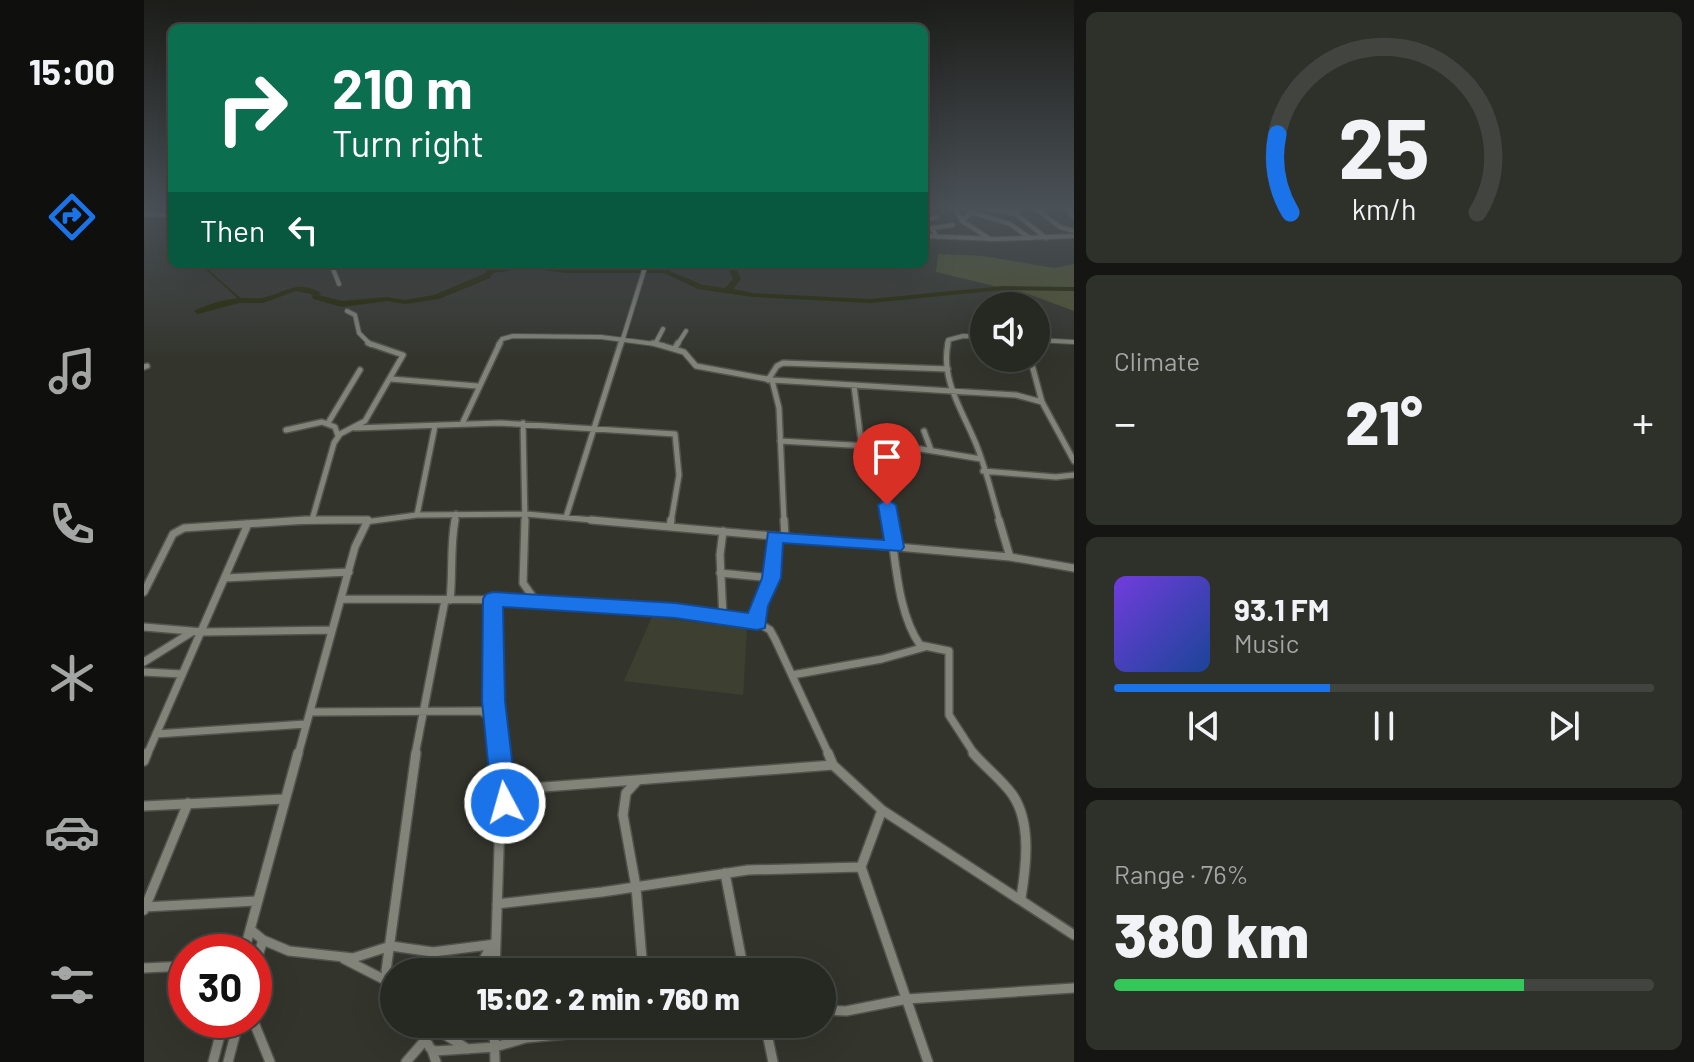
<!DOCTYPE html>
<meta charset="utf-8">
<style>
:root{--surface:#262822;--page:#2e302a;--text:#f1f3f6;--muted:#a4a6a5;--line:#424440;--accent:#1a73e8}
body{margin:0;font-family:Barlow,sans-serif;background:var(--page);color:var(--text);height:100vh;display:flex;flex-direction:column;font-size:30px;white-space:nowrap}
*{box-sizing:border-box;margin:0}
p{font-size:26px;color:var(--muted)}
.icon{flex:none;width:44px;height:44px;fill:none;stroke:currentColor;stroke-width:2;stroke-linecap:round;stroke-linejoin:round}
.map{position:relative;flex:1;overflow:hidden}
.sheet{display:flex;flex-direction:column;gap:12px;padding:12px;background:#151613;width:620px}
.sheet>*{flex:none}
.top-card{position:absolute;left:24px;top:24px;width:760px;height:244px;border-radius:12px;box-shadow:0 8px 32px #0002,0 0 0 2px var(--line);background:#0b6e4f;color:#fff;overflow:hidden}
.fabs{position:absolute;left:826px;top:292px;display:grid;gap:16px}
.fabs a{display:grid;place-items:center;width:80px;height:80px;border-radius:50%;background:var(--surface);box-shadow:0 8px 32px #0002,0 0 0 2px var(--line);font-size:40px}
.speed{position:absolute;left:24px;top:934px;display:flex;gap:16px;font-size:40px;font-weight:700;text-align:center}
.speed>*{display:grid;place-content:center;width:104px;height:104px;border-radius:50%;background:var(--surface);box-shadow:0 8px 32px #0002,0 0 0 2px var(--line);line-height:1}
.speed .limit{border:12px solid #d22;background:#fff;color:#111}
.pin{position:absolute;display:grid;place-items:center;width:68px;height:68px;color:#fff;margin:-82px -34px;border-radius:50% 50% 50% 0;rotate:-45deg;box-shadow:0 0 8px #0007}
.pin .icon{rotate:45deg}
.me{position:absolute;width:88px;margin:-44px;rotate:354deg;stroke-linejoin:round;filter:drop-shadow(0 0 6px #0008)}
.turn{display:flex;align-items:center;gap:28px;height:168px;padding:0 32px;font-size:36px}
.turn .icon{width:104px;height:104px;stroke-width:2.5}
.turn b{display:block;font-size:56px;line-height:68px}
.then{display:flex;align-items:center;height:76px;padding:0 32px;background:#0003;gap:16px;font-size:30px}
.big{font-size:60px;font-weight:800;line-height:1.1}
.sheet .card{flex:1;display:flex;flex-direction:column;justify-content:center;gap:12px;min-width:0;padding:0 28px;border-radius:12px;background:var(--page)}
.sheet .dial{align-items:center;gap:0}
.dial svg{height:208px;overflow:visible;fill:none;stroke:var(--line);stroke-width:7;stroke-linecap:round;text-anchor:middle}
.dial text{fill:var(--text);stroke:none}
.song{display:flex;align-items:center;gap:24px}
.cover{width:96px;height:96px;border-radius:12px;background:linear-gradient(135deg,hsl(260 70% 55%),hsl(220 70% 35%))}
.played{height:8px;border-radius:4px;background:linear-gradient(90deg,var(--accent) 40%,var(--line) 40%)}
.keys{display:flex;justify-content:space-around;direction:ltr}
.heat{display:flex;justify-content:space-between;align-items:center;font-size:44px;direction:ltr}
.charge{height:12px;border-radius:6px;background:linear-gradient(90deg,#34c759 76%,var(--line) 0)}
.trip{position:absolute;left:236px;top:958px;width:456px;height:80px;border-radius:40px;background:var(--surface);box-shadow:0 8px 32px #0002,0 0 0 2px var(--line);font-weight:800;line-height:80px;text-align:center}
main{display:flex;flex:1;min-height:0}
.tabs{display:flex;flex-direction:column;width:144px;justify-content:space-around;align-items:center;background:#0f100e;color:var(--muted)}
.tabs .icon{width:56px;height:56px}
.tabs .active{color:var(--accent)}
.tabs b{font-size:36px;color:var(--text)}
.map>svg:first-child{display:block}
</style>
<main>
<nav class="tabs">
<b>15:00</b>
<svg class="icon active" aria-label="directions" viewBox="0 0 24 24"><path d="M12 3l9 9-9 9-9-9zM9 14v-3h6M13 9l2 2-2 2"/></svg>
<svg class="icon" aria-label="music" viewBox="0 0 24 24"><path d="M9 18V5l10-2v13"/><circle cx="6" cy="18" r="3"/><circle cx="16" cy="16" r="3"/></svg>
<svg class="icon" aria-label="phone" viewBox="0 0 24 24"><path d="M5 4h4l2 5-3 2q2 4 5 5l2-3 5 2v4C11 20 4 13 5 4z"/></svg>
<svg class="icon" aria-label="climate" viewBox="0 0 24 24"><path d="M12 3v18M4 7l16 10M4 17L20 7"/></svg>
<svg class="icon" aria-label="car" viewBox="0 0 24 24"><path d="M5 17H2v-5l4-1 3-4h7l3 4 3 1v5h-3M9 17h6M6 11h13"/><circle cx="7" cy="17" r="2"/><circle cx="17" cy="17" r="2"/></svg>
<svg class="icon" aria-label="filters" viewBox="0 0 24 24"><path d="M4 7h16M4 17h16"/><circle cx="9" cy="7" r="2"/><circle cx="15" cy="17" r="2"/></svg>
</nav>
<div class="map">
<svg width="930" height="1062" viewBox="0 0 930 1062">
<rect width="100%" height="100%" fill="#33352d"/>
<path fill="#3d4031" d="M508,617L603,628L599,695L480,681Z"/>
<path fill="#4f552f" d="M794,254L839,256L910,268L930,264V311L887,295L792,272Z"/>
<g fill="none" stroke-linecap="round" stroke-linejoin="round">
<path stroke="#222600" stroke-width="2" d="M57,264L97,300"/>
<path fill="#222600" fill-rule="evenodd" d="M382,264L422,269H521L559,285L581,288L589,279L582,264H590L597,279L589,289L609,293L726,299L859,286L930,287V291L859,290L726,303L609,297L554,289L520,273H422L384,268L349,273L346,278L295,299L261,304L243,301L198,307L169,299L167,294L152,291L119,303H95L54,314L50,311C61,305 85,298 98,298C104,297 111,299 117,298C141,294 152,278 177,293L175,295L198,301L243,297L261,300L290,295L340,274L344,269Z"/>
<defs>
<path id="minor-far3" d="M811,209L818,221
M841,209L868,213L876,209
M892,209L916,227L930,231
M923,209L930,217
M828,211L818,221L846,239
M827,212L866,224L886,238
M871,213L902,238
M0,214L28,215
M780,220L793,217
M780,236L853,239L930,236
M793,237L788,228L809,225
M187,264L195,284
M672,264H694
M203,311L211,315L215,333L227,345
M892,340L930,342
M511,344L519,329
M354,345L358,339L369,336L457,337L519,345
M477,345L502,264
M533,345L542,331
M803,345L804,340L819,336L840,337"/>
<path id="minor-far2" d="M509,343L540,352L552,366L628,380L872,395L898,402
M804,343C796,382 821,414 834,449C843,473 849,498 856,522
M531,348L534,343
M881,358L888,365L898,402L930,461
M0,367L3,366
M247,379L333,386
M624,380L633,366L639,363L804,369
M628,380L635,408L640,522
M710,386L717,441L729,456L739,485L745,522
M184,423L216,370
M379,423L381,522
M318,424L356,343
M211,428L356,423L531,434L535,475L527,522
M142,430L178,422L191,427L194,436
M780,431L787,450
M636,441L777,449L837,459
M839,471L912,477L930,475
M273,515L291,426
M422,517L477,343
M168,520L190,443L196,434L221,421L259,355L224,343
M135,522L222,520
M221,522L273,515L382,514L470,522
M311,522L312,514"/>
<path id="minor-far1" d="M381,520L379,583L391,600
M447,520L866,557L930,568
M640,520L641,537
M745,520C752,559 753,612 776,645L805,651V715L831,755
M855,520L866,557
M526,527L527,520
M579,531L576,555L579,617
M576,573L628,578
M81,578L205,572
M0,592L29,534L40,528L162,520H222
M197,599L391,600L531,611L613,622L626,630L631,639L685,755
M349,599L350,701L357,755
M306,600C309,572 306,547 311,520
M613,622L614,606L628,578L631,536
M0,627L59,632L188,630
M0,662L48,632
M0,672L38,674
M648,675L738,659L781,647
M166,712L337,711L351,720
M12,734L162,724
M3,755L104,524
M154,755L211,547L224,520
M271,755L301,600"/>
<path id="minor" d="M684,753L689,765L738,810L930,935
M829,753C841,767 857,779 868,794C888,822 882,867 877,898
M0,761L3,753
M493,781L482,793L479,815L492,887L499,972
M362,790L689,765
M0,806L140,799
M738,810L717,867L784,1062
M581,873L600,972
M353,904L458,892L604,870L717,867
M1,907L113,901
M0,910L44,803
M107,930L119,940L145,951L209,958L247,946L289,952L352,944
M100,952L154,753
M200,959L243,981
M0,968L42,966
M110,968L119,940
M285,972L289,952
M333,972L348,944
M351,972L356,819L362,790L357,753
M250,991L242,971L272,753
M678,1010L702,1011L763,999L930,988
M109,1020L126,1062
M274,1024L286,1048L291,1051L351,1047L382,1038L527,1024
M283,1024L324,1049
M350,1024L351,1062
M621,1024L629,1062
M288,1050L292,1062
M69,1062L80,1020
M84,1062L95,1020
M262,1062L295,1024"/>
</defs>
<use href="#minor-far3" stroke="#51534c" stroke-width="6"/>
<use href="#minor-far2" stroke="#51534c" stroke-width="8"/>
<use href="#minor-far1" stroke="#51534c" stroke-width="10"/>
<use href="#minor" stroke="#51534c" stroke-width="12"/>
<use href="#minor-far3" stroke="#82847a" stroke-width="4"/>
<use href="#minor-far2" stroke="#82847a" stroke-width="5"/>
<use href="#minor-far1" stroke="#82847a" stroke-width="7"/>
<use href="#minor" stroke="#82847a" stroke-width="9"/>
</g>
<linearGradient id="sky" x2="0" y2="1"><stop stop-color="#1c1d19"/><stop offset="0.58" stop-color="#4a5157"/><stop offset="1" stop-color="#4a5157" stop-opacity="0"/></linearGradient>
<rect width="930" height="358" fill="url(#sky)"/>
<path fill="#1a73e8" stroke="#114b97" stroke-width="2" d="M743,499L752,505L760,547L757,551L639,543L637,578L624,606L621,628L613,630L531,618L359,607L361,701L373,803L369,811L361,814L352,811L348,803L338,701L339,599L342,594L349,592L531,603L604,613L618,578L624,532L740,540L734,505Z"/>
</svg>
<div class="fabs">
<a><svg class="icon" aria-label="sound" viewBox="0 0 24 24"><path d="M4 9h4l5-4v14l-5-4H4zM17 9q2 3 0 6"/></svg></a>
</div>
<div class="speed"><div class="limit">30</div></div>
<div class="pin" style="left:743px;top:505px;background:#d93025"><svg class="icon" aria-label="arrive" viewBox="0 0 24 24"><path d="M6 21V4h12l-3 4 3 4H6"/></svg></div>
<svg class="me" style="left:361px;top:803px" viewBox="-20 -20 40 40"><circle r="17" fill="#1a73e8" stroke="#fff" stroke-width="3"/><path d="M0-11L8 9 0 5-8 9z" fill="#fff"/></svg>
<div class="trip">15:02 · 2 min · 760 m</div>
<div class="top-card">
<div class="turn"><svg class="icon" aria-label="right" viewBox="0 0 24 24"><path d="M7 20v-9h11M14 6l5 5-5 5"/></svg><div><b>210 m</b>Turn right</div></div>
<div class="then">Then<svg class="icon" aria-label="left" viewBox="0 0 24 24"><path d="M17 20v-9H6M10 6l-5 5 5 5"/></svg></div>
</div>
</div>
<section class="sheet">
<div class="card dial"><svg viewBox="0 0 100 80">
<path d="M14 69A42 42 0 1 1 86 69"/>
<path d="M14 69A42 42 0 0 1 9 39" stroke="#1a73e8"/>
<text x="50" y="56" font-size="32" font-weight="700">25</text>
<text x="50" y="72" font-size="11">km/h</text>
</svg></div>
<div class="card"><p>Climate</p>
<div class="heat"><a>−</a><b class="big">21°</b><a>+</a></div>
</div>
<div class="card">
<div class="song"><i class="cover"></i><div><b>93.1 FM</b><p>Music</p></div></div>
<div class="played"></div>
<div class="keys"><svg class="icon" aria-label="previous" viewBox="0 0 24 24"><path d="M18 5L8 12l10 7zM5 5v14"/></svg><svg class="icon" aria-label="pause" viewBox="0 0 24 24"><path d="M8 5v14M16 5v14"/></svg><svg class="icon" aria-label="next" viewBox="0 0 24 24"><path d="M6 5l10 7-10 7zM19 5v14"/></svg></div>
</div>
<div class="card"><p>Range · 76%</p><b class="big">380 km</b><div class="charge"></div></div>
</section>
</main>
